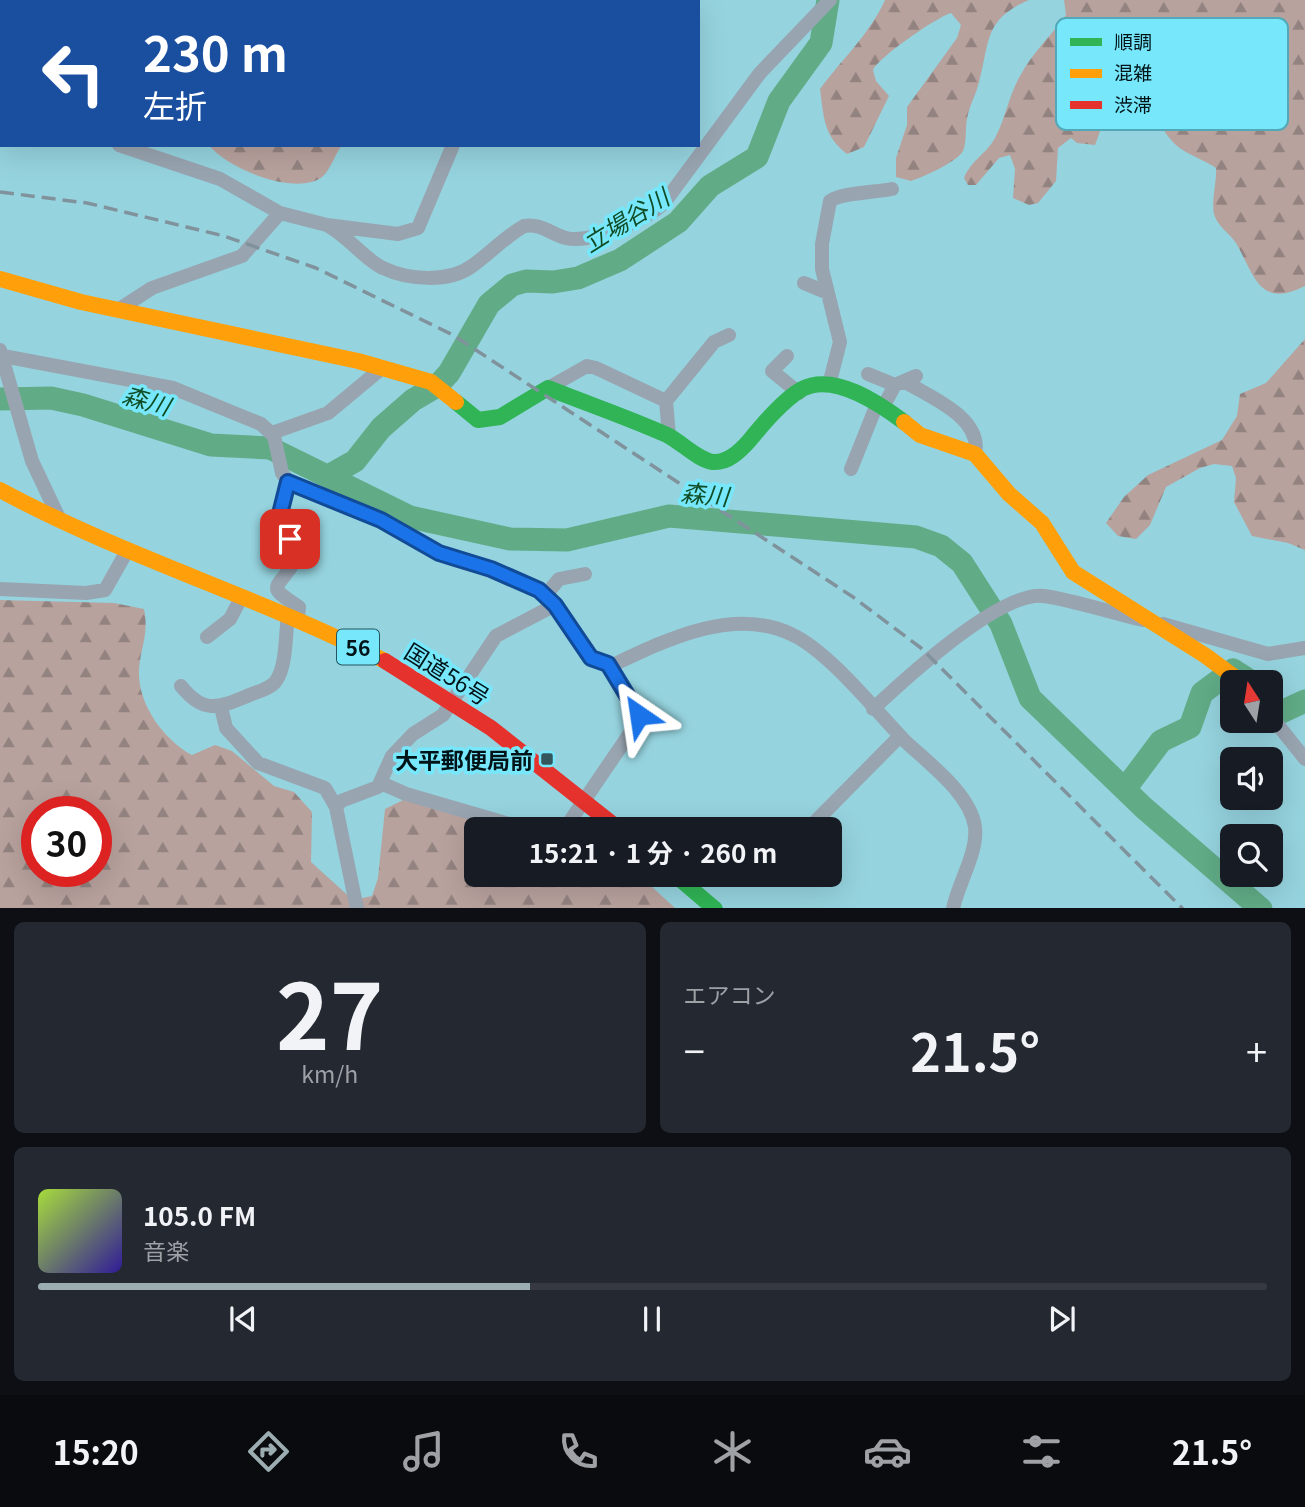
<!DOCTYPE html>
<html lang="ja">
<meta charset="utf-8">
<style>
:root{--surface:#171b24;--page:#242831;--text:#f1f3f6;--muted:#9ea1a6;--line:#363941;--accent:#9cadb1}
body{margin:0;font-family:Georgia,"Noto Sans JP",serif;background:var(--page);color:var(--text);height:100vh;display:flex;flex-direction:column;font-size:26px;white-space:nowrap}
*{box-sizing:border-box;margin:0}
p{font-size:23px;color:var(--muted)}
.icon{flex:none;width:38px;height:38px;fill:none;stroke:currentColor;stroke-width:2;stroke-linecap:round;stroke-linejoin:round}
.map{position:relative;height:908px;overflow:hidden}
.panel{display:flex;flex-direction:column;gap:14px;padding:14px;background:#0d0f14;flex:1}
.panel>*{flex:none}
.guide{position:absolute;left:0px;top:0px;width:700px;height:147px;box-shadow:0 7px 28px #0002;background:#1a4fa0;color:#fff;overflow:hidden}
.needle{width:46px;rotate:348deg}
.buttons{position:absolute;left:1220px;top:670px;display:grid;gap:14px}
.buttons a{display:grid;place-items:center;width:63px;height:63px;border-radius:10px;background:var(--surface);box-shadow:0 7px 28px #0002;font-size:35px}
.speed{position:absolute;left:21px;top:796px;display:flex;gap:14px;font-size:35px;font-weight:700;text-align:center}
.speed>*{display:grid;place-content:center;width:91px;height:91px;border-radius:50%;background:var(--surface);box-shadow:0 7px 28px #0002;line-height:1}
.speed .limit{border:10px solid #d22;background:#fff;color:#111}
.pin{position:absolute;display:grid;place-items:center;width:60px;height:60px;color:#fff;margin:-30px;border-radius:14px;box-shadow:0 4px 10px #0006}
.me{position:absolute;width:77px;margin:-38px;rotate:328deg;stroke-linejoin:round;filter:drop-shadow(0 0 5px #0008)}
.turn{display:flex;align-items:center;gap:24px;height:147px;padding:0 28px;font-size:32px}
.turn .icon{width:91px;height:91px;stroke-width:2.5}
.turn b{display:block;font-size:49px;line-height:60px}
.big{font-size:52px;font-weight:700;line-height:1.1}
.panel .card{flex:1;display:flex;flex-direction:column;justify-content:center;gap:10px;min-width:0;padding:0 24px;border-radius:10px;background:var(--page)}
.panel .dial{align-items:center;gap:0}
.dial b{font-size:91px;line-height:1}
.song{display:flex;align-items:center;gap:21px}
.cover{width:84px;height:84px;border-radius:10px;background:linear-gradient(135deg,hsl(80 70% 55%),hsl(250 70% 35%))}
.played{height:7px;border-radius:4px;background:linear-gradient(90deg,var(--accent) 40%,var(--line) 40%)}
.keys{display:flex;justify-content:space-around;direction:ltr}
.heat{display:flex;justify-content:space-between;align-items:center;font-size:38px;direction:ltr}
.panel .tiles{flex:1;display:grid;gap:14px;grid-template-columns:1fr 1fr}
.card:last-child{grid-column:span 2}
.trip{position:absolute;left:464px;top:817px;width:378px;height:70px;border-radius:10px;background:var(--surface);box-shadow:0 7px 28px #0002;font-weight:700;line-height:70px;text-align:center}
.tab-bar{display:flex;height:112px;justify-content:space-around;align-items:center;background:#090b0e;color:var(--muted)}
.tab-bar .icon{width:49px;height:49px}
.tab-bar .on{color:var(--accent)}
.tab-bar b{font-size:32px;color:var(--text)}
.map>svg:first-child{display:block}
</style>
<div class="map">
<svg width="1305" height="909" viewBox="0 0 1305 909">
<defs>
<pattern id="forest-firs" width="22" height="20" patternUnits="userSpaceOnUse" patternTransform="scale(1.75)"><rect width="22" height="20" fill="#b8a29e"/><path d="M5 1l3.5 6h-7zM16 11l3.5 6h-7z" fill="#938380"/></pattern>
</defs>
<rect width="100%" height="100%" fill="#95d3de"/>
<path fill="url(#forest-firs)" fill-rule="evenodd" d="M0,0H448L2,2V56Z
M885,0H1029C984,19 990,41 979,82C976,95 969,106 967,119C965,128 967,142 963,151C957,162 923,177 911,181L896,177V158L907,125V107L957,38L961,25L951,13C937,17 879,57 873,70L876,81L889,96L864,147L847,154C823,135 824,118 820,89C842,59 869,35 885,0Z
M1064,0H1305V286C1259,309 1255,276 1236,243C1230,234 1219,227 1215,217C1210,206 1217,182 1216,168C1206,161 1196,158 1186,152C1158,137 1161,105 1123,100L1106,115L1095,145L1077,143L1071,138L1058,148L1056,181L1038,203L1029,205L1013,198L1015,169L1010,155L999,158L976,185H968L964,178C971,160 988,153 996,136C1006,116 1009,95 1020,76C1032,53 1051,36 1066,15Z
M209,145H342C335,154 330,171 322,177C296,197 226,168 209,145Z
M1305,339V550L1288,543L1252,536L1234,502L1236,478L1232,466L1214,464L1200,468L1166,487L1150,525L1136,539L1118,536L1106,523L1124,497L1148,475L1222,440L1237,416L1240,394L1266,383Z
M0,600L114,603L144,609C149,634 141,646 139,669C137,704 164,740 192,755L215,745L232,751L274,786L294,792L312,812L311,862L353,900L372,896L378,878L385,809L419,792L509,829L476,830V875H639L675,908L0,909ZM37,812H96V872H37Z"/>
<g fill="none" stroke-linecap="round" stroke-linejoin="round">
<path stroke="#61ac87" stroke-width="23" d="M0,399L51,398L83,405L211,445L270,448L410,517L510,539L567,540L669,516L916,537L941,546L962,563L1001,624L1030,698L1144,808L1261,909
M330,475L355,461L381,428L413,400L437,386L449,373L489,304L512,285L526,281L553,282L578,278L620,260L678,222L710,186L757,157L779,101L821,43L828,0
M1270,707L1277,714L1305,701
M1125,789L1161,741L1190,727L1202,693L1233,670L1247,679"/>
<path stroke="#98a4b0" stroke-width="14" d="M632,2L634,0
M0,86H2
M119,145L220,179L280,213L327,225L398,234L418,228L453,145
M327,225C348,236 365,260 383,268C408,280 449,283 472,266C490,253 505,237 524,226C541,223 551,234 566,238C591,244 646,220 664,203L760,73L830,0
M804,283L828,293
M118,310L152,288L242,256L280,213
M0,350L32,461L59,518
M3,356L173,388L261,424L274,436L282,473L291,485C324,498 359,508 391,525C411,536 430,550 452,559C481,569 512,572 538,590C566,609 581,667 615,664C668,639 735,606 793,635C829,652 876,711 905,741C928,763 970,793 975,827C978,853 958,883 953,909
M787,356L772,371L799,393
M868,374L895,385
M904,381C929,397 983,417 975,454
M829,385L840,342L822,269V244L830,201C839,193 877,192 892,189
M548,388L587,366L596,368L666,401L669,436
M666,401L714,342L729,335
M883,407L895,385L916,376
M272,433L328,413L382,368
M851,469L877,404
M288,482L281,510L295,561C277,591 264,584 299,607L298,617
M0,589L86,593L105,590L127,551
M545,596L559,579L585,574
M1163,624L1268,654L1305,648
M207,637L230,619L241,598
M181,686C205,716 220,707 252,694C260,691 271,688 276,681C287,665 285,635 288,617
M221,707L226,728L258,763L325,788L336,807
M873,709C905,679 1000,591 1044,596C1073,600 1112,613 1143,620
M1270,715L1305,759
M381,783L406,794L530,830
M564,830L639,720L636,709L608,664
M807,830L900,736
M357,909L336,807L341,801L378,787L392,756L413,734L443,715L496,636L555,605"/>
<path stroke="#30b455" stroke-width="16" d="M456,402L478,420L500,417L548,388C588,404 629,418 667,435C681,442 698,460 713,462C728,463 740,451 749,441C763,424 783,400 802,389C834,372 880,404 904,422
M675,875L715,909"/>
<path stroke="#ff9f0a" stroke-width="16" d="M0,279L81,302L358,361L431,382L456,402
M904,422L920,435L975,454L1009,494L1042,523L1073,572L1206,656L1241,682
M0,490C124,557 260,597 385,661"/>
<path stroke="#e5322d" stroke-width="16" d="M385,661L491,728L620,830"/>
<path stroke="#80939d" stroke-width="3.5" stroke-dasharray="14 7" stroke-linecap="butt" d="M0,192L87,203L224,236L316,268L453,335L853,597L921,648L1183,909"/>
</g>
<g fill="none" stroke-linecap="round" stroke-linejoin="round">
<defs>
<path id="route" d="M290,539L281,510L288,482L381,520L439,553L491,569L539,590L555,605L591,658L608,664L639,715"/>
</defs>
<use href="#route" stroke="#114b97" stroke-width="18"/>
<use href="#route" stroke="#1a73e8" stroke-width="12"/>
</g>
<rect fill="#34575d" stroke="#77e8fc" stroke-width="2.5" x="540" y="752" width="14" height="14" rx="3.5"/>
<g text-anchor="middle" dominant-baseline="central" stroke-width="7" stroke-linejoin="round" paint-order="stroke">
<rect fill="#77e8fc" stroke="#24545c" stroke-width="2" x="337" y="629.5" width="42" height="35" rx="5"/>
<g font-size="21" font-weight="bold" fill="#001418">
<text x="358" y="647">56</text>
</g>
<g font-size="23" fill="#001418" stroke="#77e8fc">
<text transform="translate(448 673) rotate(32)">国道56号</text>
</g>
<g font-size="23" font-weight="bold" fill="#001418" stroke="#77e8fc" text-anchor="end">
<text x="533" y="759">大平郵便局前</text>
</g>
<g font-size="24" font-style="italic" fill="#104d26" stroke="#77e8fc">
<text transform="translate(625 219) rotate(-32)">立場谷川</text>
<text transform="translate(147 399) rotate(16)">森川</text>
<text transform="translate(705 493) rotate(5)">森川</text>
</g>
</g>
<rect x="1056" y="18" width="232" height="112" rx="10" fill="#77e8fc" stroke="#53a8b8" stroke-width="2"/>
<rect x="1070" y="38" width="32" height="8" fill="#30b455"/>
<rect x="1070" y="69" width="32" height="9" fill="#ff9f0a"/>
<rect x="1070" y="101" width="32" height="8" fill="#e5322d"/>
<g font-size="19" fill="#001418">
<text x="1114" y="49">順調</text>
<text x="1114" y="80">混雑</text>
<text x="1114" y="112">渋滞</text>
</g>
</svg>
<div class="buttons">
<a><svg class="needle" viewBox="-14 -14 28 28"><path d="M0-13l5 13h-10z" fill="#e53935"/><path d="M0 13l5-13h-10z" fill="#9ea1a6"/></svg></a>
<a><svg class="icon" aria-label="sound" viewBox="0 0 24 24"><path d="M4 9h4l5-4v14l-5-4H4zM17 9q2 3 0 6"/></svg></a>
<a><svg class="icon" aria-label="search" viewBox="0 0 24 24"><circle cx="10" cy="10" r="6"/><path d="M15 15l6 6"/></svg></a>
</div>
<div class="speed"><div class="limit">30</div></div>
<div class="pin" style="left:290px;top:539px;background:#d93025"><svg class="icon" aria-label="arrive" viewBox="0 0 24 24"><path d="M6 21V4h12l-3 4 3 4H6"/></svg></div>
<svg class="me" style="left:639px;top:715px" viewBox="-20 -20 40 40"><path d="M0-17L14 15 0 8-14 15z" fill="#1a73e8" stroke="#fff" stroke-width="4"/></svg>
<div class="trip">15:21 · 1 分 · 260 m</div>
<div class="guide">
<div class="turn"><svg class="icon" aria-label="left" viewBox="0 0 24 24"><path d="M17 20v-9H6M10 6l-5 5 5 5"/></svg><div><b>230 m</b>左折</div></div>
</div>
</div>
<section class="panel">
<div class="tiles">
<div class="card dial"><b>27</b><p>km/h</p></div>
<div class="card"><p>エアコン</p>
<div class="heat"><a>−</a><b class="big">21.5°</b><a>+</a></div>
</div>
<div class="card">
<div class="song"><i class="cover"></i><div><b>105.0 FM</b><p>音楽</p></div></div>
<div class="played"></div>
<div class="keys"><svg class="icon" aria-label="previous" viewBox="0 0 24 24"><path d="M18 5L8 12l10 7zM5 5v14"/></svg><svg class="icon" aria-label="pause" viewBox="0 0 24 24"><path d="M8 5v14M16 5v14"/></svg><svg class="icon" aria-label="next" viewBox="0 0 24 24"><path d="M6 5l10 7-10 7zM19 5v14"/></svg></div>
</div>
</div>
</section>
<nav class="tab-bar">
<b>15:20</b>
<svg class="icon on" aria-label="directions" viewBox="0 0 24 24"><path d="M12 3l9 9-9 9-9-9zM9 14v-3h6M13 9l2 2-2 2"/></svg>
<svg class="icon" aria-label="music" viewBox="0 0 24 24"><path d="M9 18V5l10-2v13"/><circle cx="6" cy="18" r="3"/><circle cx="16" cy="16" r="3"/></svg>
<svg class="icon" aria-label="phone" viewBox="0 0 24 24"><path d="M5 4h4l2 5-3 2q2 4 5 5l2-3 5 2v4C11 20 4 13 5 4z"/></svg>
<svg class="icon" aria-label="climate" viewBox="0 0 24 24"><path d="M12 3v18M4 7l16 10M4 17L20 7"/></svg>
<svg class="icon" aria-label="car" viewBox="0 0 24 24"><path d="M5 17H2v-5l4-1 3-4h7l3 4 3 1v5h-3M9 17h6M6 11h13"/><circle cx="7" cy="17" r="2"/><circle cx="17" cy="17" r="2"/></svg>
<svg class="icon" aria-label="filters" viewBox="0 0 24 24"><path d="M4 7h16M4 17h16"/><circle cx="9" cy="7" r="2"/><circle cx="15" cy="17" r="2"/></svg>
<b>21.5°</b>
</nav>
